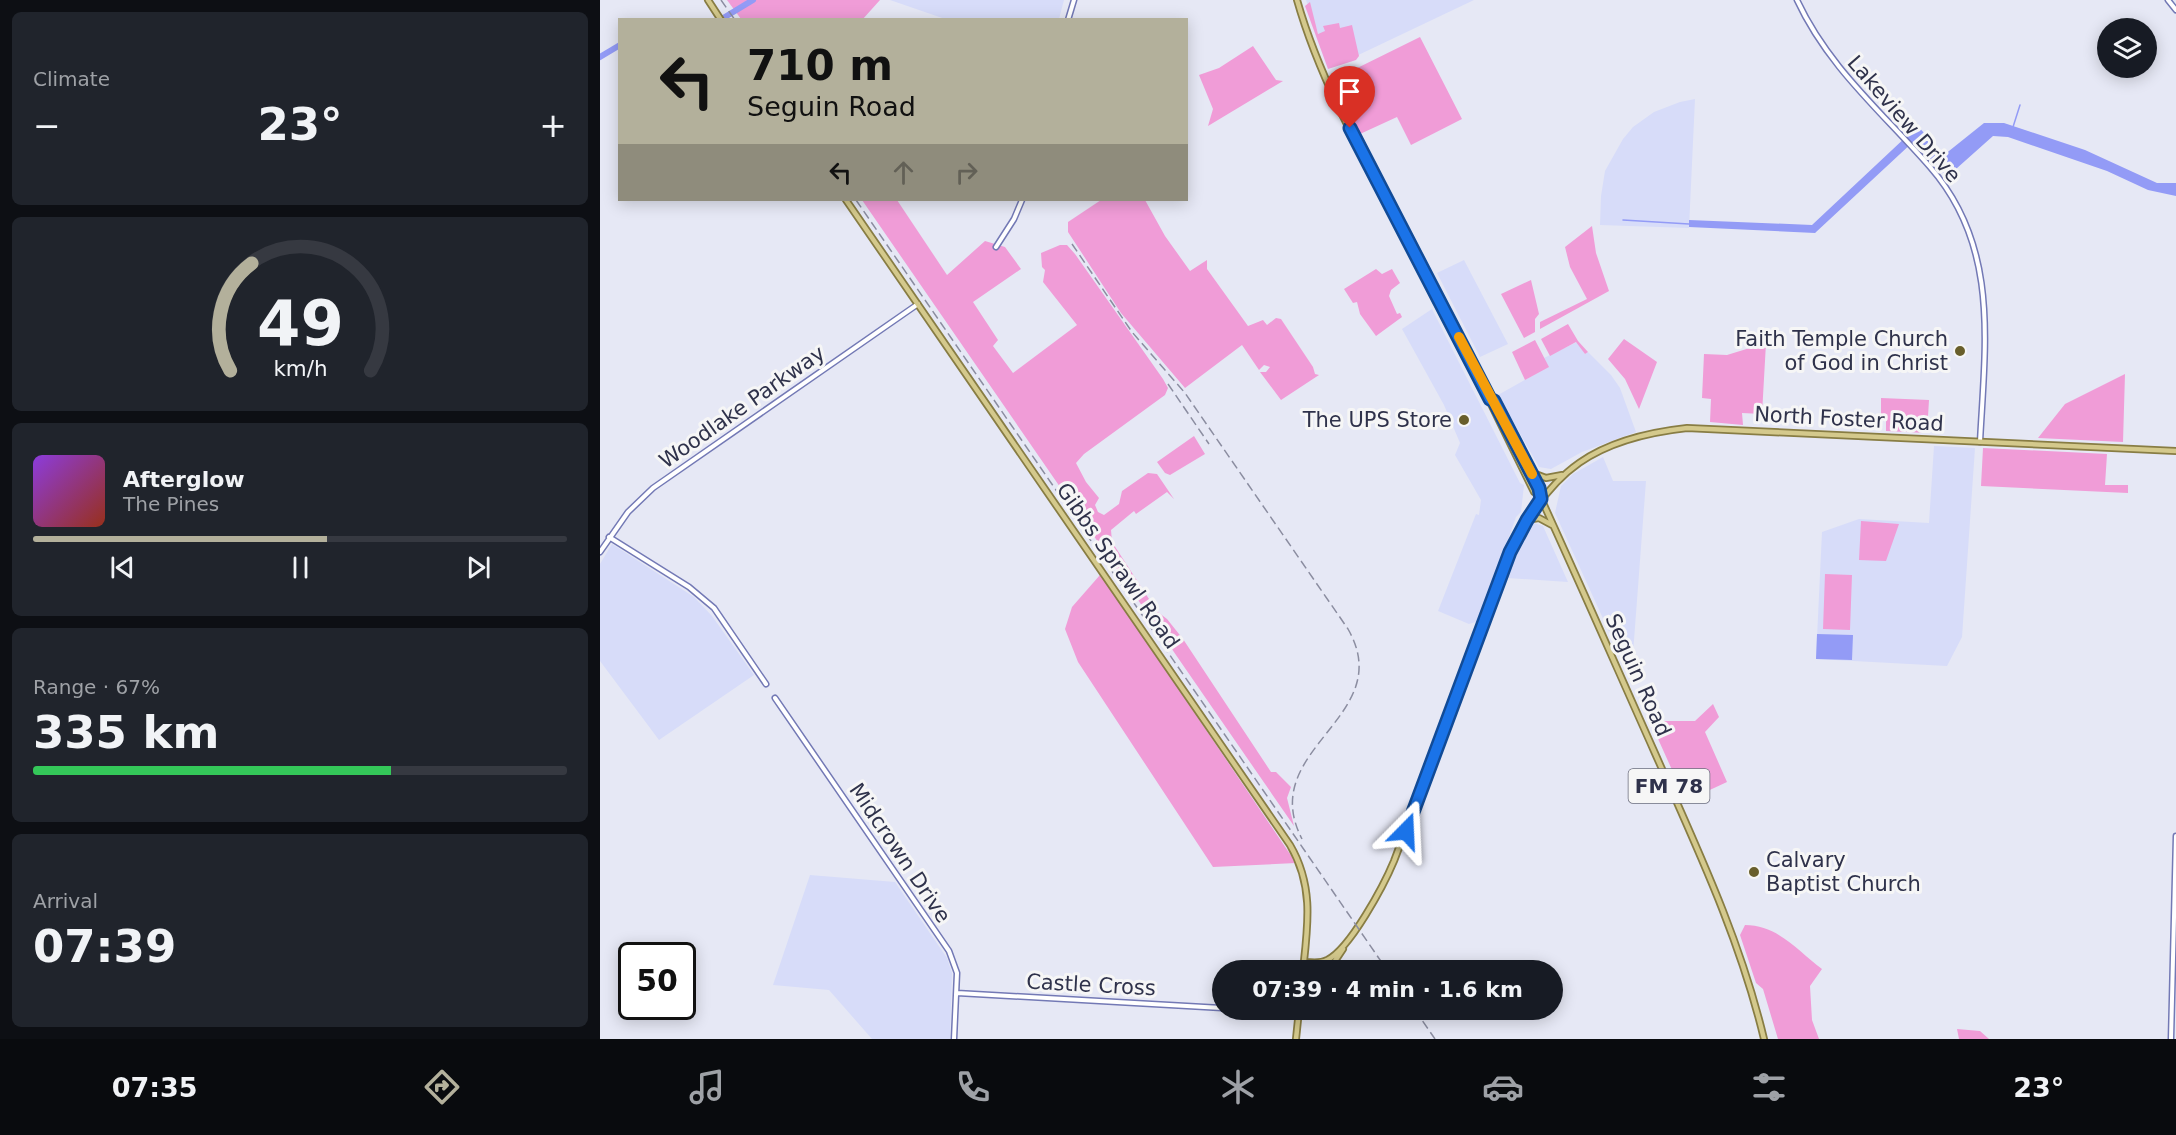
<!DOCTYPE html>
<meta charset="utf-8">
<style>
:root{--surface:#171b24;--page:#20242c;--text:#f1f3f6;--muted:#9ea1a6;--line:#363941;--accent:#b3b09b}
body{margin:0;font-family:"DejaVu Sans",sans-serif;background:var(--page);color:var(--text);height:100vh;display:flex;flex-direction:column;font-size:22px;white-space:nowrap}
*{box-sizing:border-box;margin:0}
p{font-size:20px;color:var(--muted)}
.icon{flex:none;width:33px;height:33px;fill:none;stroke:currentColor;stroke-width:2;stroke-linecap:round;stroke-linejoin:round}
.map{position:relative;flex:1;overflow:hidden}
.drawer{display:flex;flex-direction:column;gap:12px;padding:12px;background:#0d0f14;width:600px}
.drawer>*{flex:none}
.guide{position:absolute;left:18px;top:18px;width:570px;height:183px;border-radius:0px;box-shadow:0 3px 15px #0003;background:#b3b09b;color:#111;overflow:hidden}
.tools{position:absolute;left:1497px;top:18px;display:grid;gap:12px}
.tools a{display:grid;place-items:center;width:60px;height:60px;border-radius:50%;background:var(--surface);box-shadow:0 3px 15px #0003;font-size:30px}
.speed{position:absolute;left:18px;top:942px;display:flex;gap:12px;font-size:30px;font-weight:700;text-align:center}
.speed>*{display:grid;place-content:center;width:78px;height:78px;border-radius:50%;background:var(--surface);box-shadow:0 3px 15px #0003;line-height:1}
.speed .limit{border:3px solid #111;border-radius:9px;background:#fff;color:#111}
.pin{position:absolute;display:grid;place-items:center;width:51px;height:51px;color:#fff;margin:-62px -26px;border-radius:50% 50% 50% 0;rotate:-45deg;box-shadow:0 0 6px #0007}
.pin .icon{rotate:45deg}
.me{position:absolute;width:66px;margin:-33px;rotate:21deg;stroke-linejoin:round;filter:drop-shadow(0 0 4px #0008)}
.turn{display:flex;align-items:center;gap:21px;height:126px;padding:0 30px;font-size:27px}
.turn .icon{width:78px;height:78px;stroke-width:2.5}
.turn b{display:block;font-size:42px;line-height:51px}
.lanes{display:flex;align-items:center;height:57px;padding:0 30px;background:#0003;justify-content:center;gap:30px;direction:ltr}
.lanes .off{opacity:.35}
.big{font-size:45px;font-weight:600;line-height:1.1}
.drawer .card{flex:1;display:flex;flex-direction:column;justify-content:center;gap:9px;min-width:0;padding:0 21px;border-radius:9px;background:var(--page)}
.drawer .dial{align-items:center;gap:0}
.dial svg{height:156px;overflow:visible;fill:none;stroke:var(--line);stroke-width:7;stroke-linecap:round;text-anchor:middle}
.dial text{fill:var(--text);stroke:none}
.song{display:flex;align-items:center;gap:18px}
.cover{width:72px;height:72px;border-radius:9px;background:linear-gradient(135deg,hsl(270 70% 55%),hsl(10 70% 35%))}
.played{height:6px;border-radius:3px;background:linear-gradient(90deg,var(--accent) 55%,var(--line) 55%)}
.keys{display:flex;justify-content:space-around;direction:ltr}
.heat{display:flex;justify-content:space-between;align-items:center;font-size:33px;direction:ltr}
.charge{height:9px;border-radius:4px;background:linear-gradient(90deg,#34c759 67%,var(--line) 0)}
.trip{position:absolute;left:612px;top:960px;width:351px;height:60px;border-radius:30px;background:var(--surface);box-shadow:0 3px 15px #0003;font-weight:600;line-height:60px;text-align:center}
.menu{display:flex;height:96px;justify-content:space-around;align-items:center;background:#090b0e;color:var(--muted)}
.menu .icon{width:42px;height:42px}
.menu .on{color:var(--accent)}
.menu b{font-size:27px;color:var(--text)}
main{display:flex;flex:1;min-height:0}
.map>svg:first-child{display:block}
</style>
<main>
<section class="drawer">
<div class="card"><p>Climate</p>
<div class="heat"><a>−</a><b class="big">23°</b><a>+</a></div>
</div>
<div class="card dial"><svg viewBox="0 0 100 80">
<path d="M14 69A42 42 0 1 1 86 69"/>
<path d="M14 69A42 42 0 0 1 25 14" stroke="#b3b09b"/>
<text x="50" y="56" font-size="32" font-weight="700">49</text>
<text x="50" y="72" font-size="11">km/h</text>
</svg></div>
<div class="card">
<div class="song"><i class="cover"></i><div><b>Afterglow</b><p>The Pines</p></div></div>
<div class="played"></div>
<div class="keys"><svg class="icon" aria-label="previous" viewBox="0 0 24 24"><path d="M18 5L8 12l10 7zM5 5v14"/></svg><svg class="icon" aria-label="pause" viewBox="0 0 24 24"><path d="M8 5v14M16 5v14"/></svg><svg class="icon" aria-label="next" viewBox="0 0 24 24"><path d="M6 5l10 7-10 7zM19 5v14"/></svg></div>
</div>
<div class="card"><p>Range · 67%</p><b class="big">335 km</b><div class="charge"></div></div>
<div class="card"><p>Arrival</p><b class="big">07:39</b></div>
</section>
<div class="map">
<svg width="1576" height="1039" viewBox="0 0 1576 1039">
<rect width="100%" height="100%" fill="#e6e8f5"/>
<path fill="#d7dcf9" d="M290,0H464L459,19L348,20Z
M706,0H874L731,68Z
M1095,99L1089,228L1000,225L1001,196L1005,171L1023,139L1033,127L1054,112L1080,102Z
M864,260L908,344L880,357L837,273Z
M832,309L920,483L924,485L921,512L916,517L879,621L869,624L838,611L876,514L879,515L881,500L855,455L860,443L844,405L802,329Z
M977,342L985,354L988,352L1011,375L1020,388L1036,432L982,452L951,469L939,467L898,395L948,367L944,358Z
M1334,446L1375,448L1362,637L1347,666L1216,659L1222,532L1259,519L1329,523Z
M1003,457L1013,481H1046L1031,680L955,513L961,486L973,474Z
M934,523L943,526L968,582L907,578L928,527Z
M12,544L94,597L112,616L154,675L59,740L0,661V564Z
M210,875L295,882L347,958L352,973L350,1039H272L229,990L173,985Z"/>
<path fill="#f09cd7" d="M127,0H280L262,20L141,19Z
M710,2L718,34L725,31L723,26L739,23L740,28L752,25L759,56L756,60L728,69L705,6Z
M820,37L862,119L811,145L797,117L760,134L738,89L735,82L737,78Z
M653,46L676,80L683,81L608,126L613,109L599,75L619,68Z
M262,200H297L347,275L385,241L405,247L421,269L373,302L398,340L393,346L413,373L477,325L443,282L445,270L442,267L441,253L460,245H467L475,254L563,379L568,388L565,395L484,454L476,463L486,482L499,498L495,505L498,512L504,515L519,504L522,491L548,473L557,474L574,499L567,492L536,514L534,511L511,530L512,542L549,599L550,606L567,619L583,639L671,772H676L691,787L687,798L694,826Z
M501,200H545L565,236L590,271L607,260V269L648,326L663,320L667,325L676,318L681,319L713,367L715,374L719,375L681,400L660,372H666L670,367L664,365L659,370L642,345L585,388L521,313L468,232V222Z
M992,226L996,253L1009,291L940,329V322L987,299L970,267L965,247Z
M776,269L782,274L792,269L800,283L791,290L789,296L797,314L800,313L802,317L776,336L760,314L757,302L753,303L744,289Z
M931,280L939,314L935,319V332L924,338L901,294Z
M968,324L978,341L988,352L985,354L976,342L950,356L941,339Z
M1024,339L1057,362L1039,409L1025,379L1008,359Z
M935,340L949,367L925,380L912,352Z
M1166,343L1162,414L1142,413L1143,425L1110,422L1111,399L1102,398L1104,354L1127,355Z
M1525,374L1523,442L1438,438L1465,404Z
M1281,398L1329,400L1327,433L1286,431V420L1281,415Z
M594,436L605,454L570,475L565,473L557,462Z
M1383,448L1507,454L1505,485H1528V493L1381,486Z
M1261,521L1299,524L1286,561L1259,560Z
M1225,574L1252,575L1250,630L1223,629Z
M500,575L515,595L696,863L613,867L478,662L465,629L472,607Z
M1113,704L1119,717L1105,732L1127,782L1086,801L1050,721H1095Z
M1145,925C1178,925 1198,951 1222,969L1210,986L1212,1020L1219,1039H1178L1163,989L1156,983L1140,935Z
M1357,1029L1380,1031L1389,1039H1359Z"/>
<path fill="#939bf6" d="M1315,123L1344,155L1384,123H1404L1485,150L1557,183H1576V196L1548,190L1507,171L1408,137L1393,136L1347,177L1314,141L1215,233L1089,227V220L1212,225L1308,135L1306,132Z
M1217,634L1253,635L1252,660L1216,659Z"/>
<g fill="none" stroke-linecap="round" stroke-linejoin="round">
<path stroke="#939bf6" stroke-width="1.5" d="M1413,127L1420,105
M1023,220L1089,224"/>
<path stroke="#939bf6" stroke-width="6" d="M120,20L153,0
M0,57L20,45"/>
<defs>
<path id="minor" d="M1197,0C1228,67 1282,112 1330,167C1400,247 1385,344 1380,442
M1568,0L1576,10
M468,20L474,0
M396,247L414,219L422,200
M9,537L89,587L114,608L166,684
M0,552L28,512L53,488L318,304
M175,698L349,951L357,973L354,1039
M357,993L622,1008
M661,1010L699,1011
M1571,1039L1576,836"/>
<path id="major" d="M108,0L121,20
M697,0C724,95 778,181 823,268C862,343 897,417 934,492L939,494C978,579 1016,666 1054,751C1096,846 1140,938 1164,1039
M246,200L690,845C714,886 708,925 703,970
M890,399L894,401L939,488V494
M933,473L946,478L962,475
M926,520L939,518L952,525
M704,962C712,962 720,964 727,960C750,949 784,885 794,861L910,553C950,469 996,438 1087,428L1576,451
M729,970L743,949
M711,1010L714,1013
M696,1039L699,1010"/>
</defs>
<use href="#minor" stroke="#7379b5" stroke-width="7"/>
<use href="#major" stroke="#887d44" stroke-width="8"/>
<use href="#minor" stroke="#fff" stroke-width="4"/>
<use href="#major" stroke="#d4c98c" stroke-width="4.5"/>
<path stroke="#8b8da0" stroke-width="1.5" stroke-dasharray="9 4.5" stroke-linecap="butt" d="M121,0L135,20
M256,200L787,970
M472,244L532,332L585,393L748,629C799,718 655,748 702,839
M568,384L609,444
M815,1010L835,1039"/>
</g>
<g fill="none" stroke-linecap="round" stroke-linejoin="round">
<defs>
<path id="route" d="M750,128L890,399L894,401L939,488L941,499L927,520L910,552L806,831"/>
</defs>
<use href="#route" stroke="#114b97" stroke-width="15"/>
<use href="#route" stroke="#1a73e8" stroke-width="10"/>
<path stroke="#f59e0b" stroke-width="10" d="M859,337L932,474"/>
</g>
<g fill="#685e2b" stroke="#f6f6f6" stroke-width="2">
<circle cx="1360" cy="351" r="6"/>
<circle cx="864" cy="420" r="6"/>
<circle cx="1154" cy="872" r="6"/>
</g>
<g text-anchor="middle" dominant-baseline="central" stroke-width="6" stroke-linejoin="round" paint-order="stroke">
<rect fill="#f6f6f6" stroke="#6b6d7e" stroke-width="1.5" x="1028.5" y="769" width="81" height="34" rx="4.5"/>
<g font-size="20" font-weight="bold" fill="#2f324b">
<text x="1069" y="786">FM 78</text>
</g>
<g font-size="21" fill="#2f324b" stroke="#f6f6f6">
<text transform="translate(1304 119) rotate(49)">Lakeview Drive</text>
<text transform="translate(142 407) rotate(-35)">Woodlake Parkway</text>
<text transform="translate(1249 419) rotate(3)">North Foster Road</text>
<text transform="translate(518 566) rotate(55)">Gibbs Sprawl Road</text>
<text transform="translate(1038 675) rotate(66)">Seguin Road</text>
<text transform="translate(300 853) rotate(56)">Midcrown Drive</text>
<text transform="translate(491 985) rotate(3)">Castle Cross</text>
</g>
<g font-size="21" fill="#2f324b" stroke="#f6f6f6" text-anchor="end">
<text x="1348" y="339">Faith Temple Church<tspan x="1348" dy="24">of God in Christ</tspan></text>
<text x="852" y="420">The UPS Store</text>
<text x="1166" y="860" text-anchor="start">Calvary<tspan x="1166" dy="24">Baptist Church</tspan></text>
</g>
</g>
</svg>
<div class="tools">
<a><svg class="icon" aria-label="layers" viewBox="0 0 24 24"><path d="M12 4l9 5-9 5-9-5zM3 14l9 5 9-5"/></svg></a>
</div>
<div class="speed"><div class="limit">50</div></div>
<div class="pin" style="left:750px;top:128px;background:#d93025"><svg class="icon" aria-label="arrive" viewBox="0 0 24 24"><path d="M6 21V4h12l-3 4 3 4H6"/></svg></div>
<svg class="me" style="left:806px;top:831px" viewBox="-20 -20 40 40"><path d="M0-17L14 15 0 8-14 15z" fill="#1a73e8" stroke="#fff" stroke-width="4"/></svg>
<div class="trip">07:39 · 4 min · 1.6 km</div>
<div class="guide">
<div class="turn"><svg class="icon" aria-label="left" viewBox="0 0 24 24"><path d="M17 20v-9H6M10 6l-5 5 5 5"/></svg><div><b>710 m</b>Seguin Road</div></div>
<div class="lanes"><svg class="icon" aria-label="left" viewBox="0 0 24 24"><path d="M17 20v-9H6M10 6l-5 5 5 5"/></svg><svg class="icon off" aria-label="ahead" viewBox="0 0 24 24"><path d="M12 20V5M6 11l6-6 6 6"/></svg><svg class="icon off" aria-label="right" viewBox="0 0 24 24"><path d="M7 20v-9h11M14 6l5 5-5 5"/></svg></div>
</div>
</div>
</main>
<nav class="menu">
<b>07:35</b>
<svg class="icon on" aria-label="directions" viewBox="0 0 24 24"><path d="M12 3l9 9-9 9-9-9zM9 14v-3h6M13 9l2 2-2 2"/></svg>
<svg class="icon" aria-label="music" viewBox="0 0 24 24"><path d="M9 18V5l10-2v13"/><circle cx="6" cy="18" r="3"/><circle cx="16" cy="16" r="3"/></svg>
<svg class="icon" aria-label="phone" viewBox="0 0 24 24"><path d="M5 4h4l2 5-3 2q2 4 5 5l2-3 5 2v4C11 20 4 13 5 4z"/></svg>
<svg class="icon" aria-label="climate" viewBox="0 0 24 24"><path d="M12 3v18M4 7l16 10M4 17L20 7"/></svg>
<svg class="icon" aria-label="car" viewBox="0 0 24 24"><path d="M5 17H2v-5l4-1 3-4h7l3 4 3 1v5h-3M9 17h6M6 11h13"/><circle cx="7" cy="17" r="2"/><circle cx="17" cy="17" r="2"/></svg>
<svg class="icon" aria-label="filters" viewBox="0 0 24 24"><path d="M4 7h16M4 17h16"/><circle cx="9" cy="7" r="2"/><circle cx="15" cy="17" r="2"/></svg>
<b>23°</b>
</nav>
